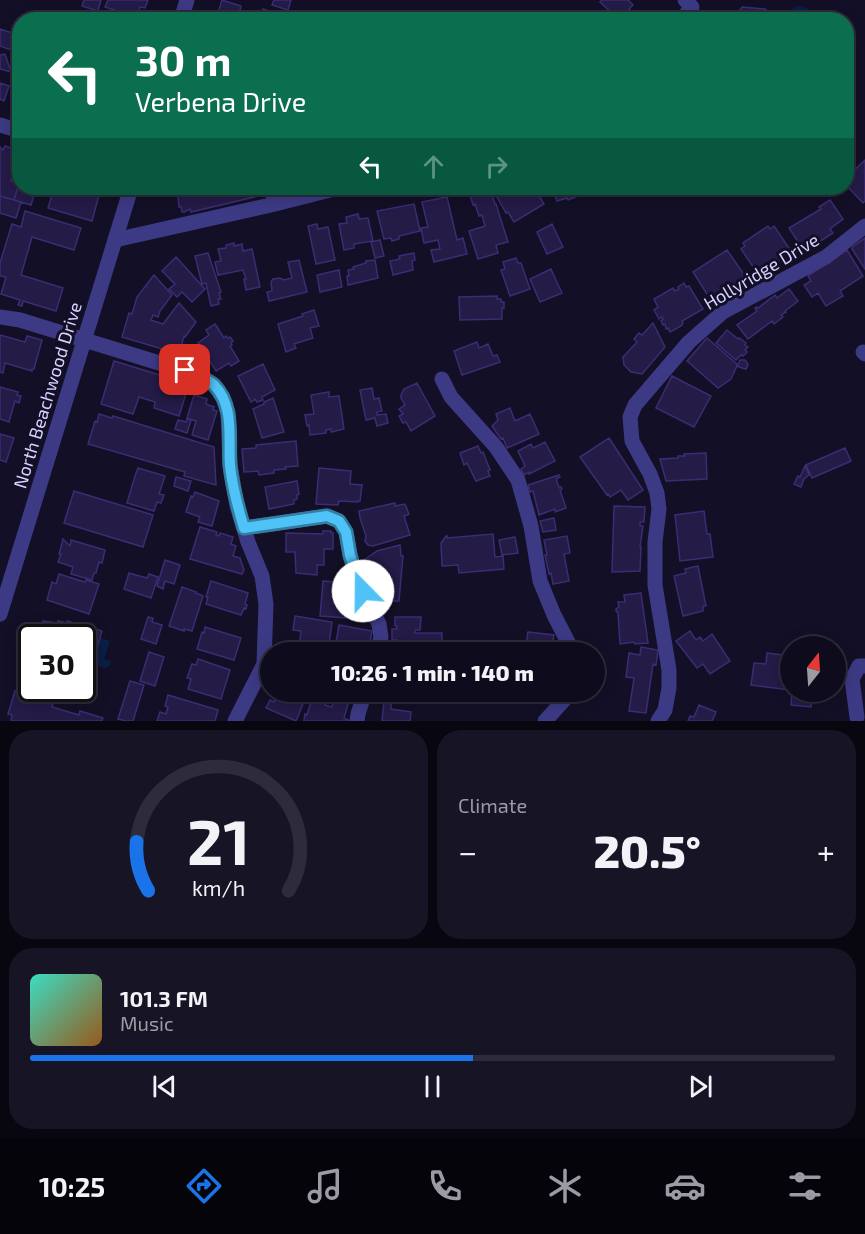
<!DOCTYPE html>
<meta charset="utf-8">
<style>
:root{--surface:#0e0b1c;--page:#171425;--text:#f1f3f6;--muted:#9b9ba3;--line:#2e2b3b;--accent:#1a73e8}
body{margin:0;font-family:"Exo 2",sans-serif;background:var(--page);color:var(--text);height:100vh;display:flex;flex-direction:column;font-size:22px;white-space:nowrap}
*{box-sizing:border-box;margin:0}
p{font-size:20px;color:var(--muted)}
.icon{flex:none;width:33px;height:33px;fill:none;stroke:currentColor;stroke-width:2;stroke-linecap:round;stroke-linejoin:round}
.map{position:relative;height:721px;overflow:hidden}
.panel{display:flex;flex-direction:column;gap:9px;padding:9px;background:#08060f;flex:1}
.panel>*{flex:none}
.top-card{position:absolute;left:12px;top:12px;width:842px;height:183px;border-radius:24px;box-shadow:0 3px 15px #0003,0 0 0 2px var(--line);background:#0b6e4f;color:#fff;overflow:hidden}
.needle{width:39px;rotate:17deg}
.buttons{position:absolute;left:780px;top:636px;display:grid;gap:12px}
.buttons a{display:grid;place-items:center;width:66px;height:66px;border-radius:50%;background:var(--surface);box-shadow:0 3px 15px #0003,0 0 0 2px var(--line);font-size:30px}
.speed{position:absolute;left:18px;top:624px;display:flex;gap:12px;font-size:30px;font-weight:700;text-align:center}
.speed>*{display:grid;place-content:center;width:78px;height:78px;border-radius:50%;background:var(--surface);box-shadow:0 3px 15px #0003,0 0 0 2px var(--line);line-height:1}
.speed .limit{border:3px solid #111;border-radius:9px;background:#fff;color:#111}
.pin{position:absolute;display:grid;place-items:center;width:51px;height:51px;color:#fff;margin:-26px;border-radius:12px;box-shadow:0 3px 9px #0006}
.me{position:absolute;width:66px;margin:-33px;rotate:338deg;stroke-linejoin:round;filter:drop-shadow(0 0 4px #0008)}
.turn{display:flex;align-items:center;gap:21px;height:126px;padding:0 24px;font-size:27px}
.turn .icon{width:78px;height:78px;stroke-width:2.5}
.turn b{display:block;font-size:42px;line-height:51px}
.lanes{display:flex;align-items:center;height:57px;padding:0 24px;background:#0003;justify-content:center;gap:30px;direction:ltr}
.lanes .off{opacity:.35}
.big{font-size:45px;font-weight:800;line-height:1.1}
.panel .widget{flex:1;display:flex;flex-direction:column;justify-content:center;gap:9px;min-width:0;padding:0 21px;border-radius:24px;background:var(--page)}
.panel .dial{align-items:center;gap:0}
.dial svg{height:156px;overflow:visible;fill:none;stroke:var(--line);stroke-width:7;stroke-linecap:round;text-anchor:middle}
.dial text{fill:var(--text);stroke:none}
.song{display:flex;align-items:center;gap:18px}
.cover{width:72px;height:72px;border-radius:9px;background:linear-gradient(135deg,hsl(170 70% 55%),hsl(30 70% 35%))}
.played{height:6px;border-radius:3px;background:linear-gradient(90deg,var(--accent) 55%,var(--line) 55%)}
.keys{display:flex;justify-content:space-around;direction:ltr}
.heat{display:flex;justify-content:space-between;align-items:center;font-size:33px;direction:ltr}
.panel .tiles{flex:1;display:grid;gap:9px;grid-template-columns:1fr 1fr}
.widget:last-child{grid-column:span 2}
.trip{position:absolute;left:260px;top:642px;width:345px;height:60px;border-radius:30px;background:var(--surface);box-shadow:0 3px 15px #0003,0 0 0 2px var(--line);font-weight:800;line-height:60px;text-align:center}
.menu{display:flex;height:96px;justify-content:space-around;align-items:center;background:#06040b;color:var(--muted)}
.menu .icon{width:42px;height:42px}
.menu .selected{color:var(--accent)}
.menu b{font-size:27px;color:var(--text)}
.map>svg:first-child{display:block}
</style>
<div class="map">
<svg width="865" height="721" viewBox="0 0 865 721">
<rect width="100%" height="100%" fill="#130f26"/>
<path fill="#0a1f44" d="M798,6C807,8 813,10 816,19H793L790,18L791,10Z
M101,638L110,641L104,659L111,661L110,665L106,668L92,664Z"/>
<path fill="#241b47" stroke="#3b2d73" stroke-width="1.5" d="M84,0H101L98,11L82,6Z
M108,0H148L145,8L140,7L137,17L105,7Z
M222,0L241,6L240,10L260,17L263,9L281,15L280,20H216Z
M274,0H291L288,10L272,5Z
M602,0H628L633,5L629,9L633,12L626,20L618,19L600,2Z
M742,7L765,9L780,20H734Z
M0,29L15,34L11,50L0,46Z
M5,54L11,72L0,69V55Z
M0,83L9,86L4,101L0,99Z
M5,146L16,150L12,164L16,165L11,181L19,183L14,200L0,196V147L3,150Z
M865,160V201L863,203L846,185L847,181L846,178Z
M20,180V188H36L31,205L14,200Z
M54,188H101L92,221L48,208Z
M177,188H266L267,194L191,212L190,209L184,212H182L181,207H179Z
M469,188H490L495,204H496L508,242L496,245L498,253L478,259L469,231L485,226L482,215L479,216L475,204L473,205L470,195H472Z
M508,188H522L526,194L535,189L544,204L514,222L508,212L506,213L497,197L506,192L504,189Z
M541,188H551L553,192L545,196Z
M552,188H581H579L580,191L578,196L568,200L567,198L557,201Z
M0,196L21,202L16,218L0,213Z
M447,197L457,240L463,238L467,254L434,262L431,250L440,249L438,240L424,243L421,228L428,227L422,202Z
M830,200L843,219L830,229L833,233L816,244L813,240L802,248L789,228L821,209L819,207Z
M414,204L420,231L399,236V239L392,241L391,238L384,239L377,211Z
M25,211L81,228L74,250L32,237L21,275L63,288L56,311L23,301L22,306L18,305L20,300L1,294L6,277L0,276V263L12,224L21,227Z
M358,214L359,219L368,218L373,241L354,244V248L344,250L339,224L347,223L346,217Z
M317,224L318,229L328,227L335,260L316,264L308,226Z
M552,224L563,247L547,254L537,232Z
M768,226L770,229L774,226L793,254L782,262L781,260L760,277L741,249L745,246L743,243Z
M865,238V269L852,249V247Z
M380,240L384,256L375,258L371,242Z
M234,243V246L242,244L243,251L252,249L260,287L246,290L244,279H246L243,270L218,275L215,262L221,261L218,249L226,248V245Z
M727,250L745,276L710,299L693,272Z
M847,250L863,276L840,291L843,296L826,306L818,293L812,297L804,285L811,281L808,276Z
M208,253L221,292L219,293L221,299H218L219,304L211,306L206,283L202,284L195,256Z
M414,253L415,260L412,261L413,270L393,275L390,261L400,259L399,256Z
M176,257L205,289L192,302L182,292L177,297L169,289L175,284L162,271Z
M516,258L518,263H521L530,289L510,296L501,270L505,269L503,262Z
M299,260L307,292L269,301L267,292L272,291L271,282L273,279L280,278L284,280L292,278L288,262Z
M375,260L378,278L348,285L347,276H349L348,270L354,269L353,267L366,263V261Z
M551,269L562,293L540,302L530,279Z
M339,270L342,287L320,292L317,275Z
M154,275L172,295L160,311L158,317L153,315L151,320L163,324L179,303L196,322L185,337L184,336L179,354L122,337L129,313L132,314L137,297Z
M684,283L686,287L689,286L703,309L682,321L683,323L681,326L670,332L668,328L666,329L665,324L663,325L661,321L663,319L662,317L659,319L654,310L658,307L654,299L673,288L675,291L679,289L678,287Z
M789,289L798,301L785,311L786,312L781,315L783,317L774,324L772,321L748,339L737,325L757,311L755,308L757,307L758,308L775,295L777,298Z
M497,296V299H501V302H504V308H502V319L460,320L459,297Z
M314,310L319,326L310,328L313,338L294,344L296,348L286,352L278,324L303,316L302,314Z
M653,323L665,347L642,374L631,372L624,365L623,357L637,342L634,339L639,333L642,335Z
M215,324L224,338L226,336L228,338L230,337L233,341L231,343L232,345L230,346L239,361L231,366L229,363L216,371L198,343L209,335L206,330Z
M727,330L738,339L739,338L746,343L745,345L748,347L745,350L747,352L743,356L741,355L736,360L716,343Z
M0,335L25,342L27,336L42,340L34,369H32V371L5,363L3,373L0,372Z
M707,338L738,365L740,360H745L748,364L746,369L742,368L737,366L731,379L718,388L687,361Z
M477,342L479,348L488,344L493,356L497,355L500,362L462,375L454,351Z
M114,361L189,384L179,416L154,408L155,402L139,397L133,414L101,404Z
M263,364L275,390L262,397L263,400L257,402L255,399L251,402L238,376Z
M672,376L711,396L694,427L656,408Z
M417,383L435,416L411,431L406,422L403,423L399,416L403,414L399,409L405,405L401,398V395L404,389Z
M0,387L18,392L17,395L21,396L19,403L15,401L9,422L0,419Z
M372,388L374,399L379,398L382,411L377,412V415L386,414L388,423L377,426L375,418L366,420L360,390Z
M329,392V397L339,396L344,429L331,432V429L326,430V433L310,435L309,425L307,426L305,415L314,414L311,395Z
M194,395L207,399L206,404L214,407L213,410L217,411L208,440L192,435L196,421L187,418Z
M273,398L284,432L262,438L253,409L264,404V402Z
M510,408L515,421L530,414L539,434L507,448L503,438L501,439L492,426L498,420L496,414Z
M99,414L112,418L113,416L214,447L216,485L184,476L185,472L88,444L95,421L97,422Z
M187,419L191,420L187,433L175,429L178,420L186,422Z
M0,434L14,438L6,462L0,460Z
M609,438L643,490L628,500L621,490L610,497L608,494L607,495L580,457Z
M296,441L298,466L285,467L286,469L274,470V473L259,475L258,471L244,472L242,449L256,448V445Z
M545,442L555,461L529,474V472L524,475L521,469L525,466L518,451L531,444L533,448Z
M478,446L481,453L483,452L490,470L488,471L490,476L476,481L467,463L464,465L460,453Z
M845,448L851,461L812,478L806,465Z
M706,453L707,479L666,481L660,459L678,458V456H685L684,454Z
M805,466L809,475L804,479L801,487L794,484L798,476L800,477Z
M138,468L165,476L159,494L164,495L161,503L157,502L154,511L127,503L135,476Z
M319,468L351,471L350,484L362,485L360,501H358V502L339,501L338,505L316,504Z
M559,475L560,477L556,479L559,487H561L562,489L560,490L566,508L555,512V509L539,515L533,491L530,492L528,485Z
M176,477L191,481L188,491L174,486Z
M297,481L299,494L297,495V499L294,500V504L269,509L265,487Z
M74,491L153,515L143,547L64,523Z
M195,492L219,501L212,526L198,522L200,517L186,512L191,496L193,497Z
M395,503V506L405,504L409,514L404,516L410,535L373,546L368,545L365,541L366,536L360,518L359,511Z
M614,506L645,507L644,522H640V526H643L640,547H641L640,571L612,572Z
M704,511L707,534H710L713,557L680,561L675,515Z
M554,518L556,530L543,532L540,521Z
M200,527L217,532L216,535L219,536L220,533L233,537L231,544L236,546L233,556L240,558L244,570L242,574L190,559Z
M323,531H331V533H333V549H324V565H317V575L296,573L295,552H286V533L323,534Z
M493,534L495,557L503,556L504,569L459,573L458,565L442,566L441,543L446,536H447V538Z
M567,536L570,553L564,554L569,581L553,584L551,573L549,574L545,555H547L544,540Z
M515,537L518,553L502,555L499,540Z
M63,539L70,546L71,540L105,550L102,563L99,562L96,573H94L92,580L71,574L73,567L58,562L61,554H59Z
M400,545L401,556H403L399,601H392V598L389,595H387L386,602H381L368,572L364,560L377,551Z
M165,560L180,565L174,584L165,581L163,589L157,586Z
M698,566L706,606H703V611L683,616L674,576L686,573L685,569Z
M129,573L147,578L149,574L158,577L151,598L124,589Z
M59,574L85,582L86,580L99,584L89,614L47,600L52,582L56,584Z
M211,581L248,593L245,604L247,605L246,609L244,608L241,615L206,604L208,597H206Z
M323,581L350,583L347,618L320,616Z
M182,587L196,592V593L203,596L192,631L184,629V631L169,626Z
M641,593L648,643L635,644L634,642L620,644L618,613L616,611V609L619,607L618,602H625L624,595Z
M295,616L332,622L328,652H290L291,646L299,647L301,631L293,630Z
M148,617L153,618L152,622L162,625L156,644L141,639Z
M395,617H421L420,630H415V633H442V645H397V640H392V629H397V626H395Z
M43,621L58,623V621L67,623V621L102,631L92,666L82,663V638L38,637Z
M339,625L372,631L369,648L336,642Z
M205,627L241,638L234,660L197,649L202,632L204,633Z
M690,631L696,640L700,637L703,641L712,634L730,661L710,674L703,664L697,668L676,641Z
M528,632L554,635L551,651L558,652H525Z
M641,647L658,650L656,665L653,664L646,713L629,711L634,678L626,677L629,653L640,655Z
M149,652L164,657L155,686L140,681Z
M767,653L783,655V660H790V690L751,685L754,663L766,664Z
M27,655L32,657V687L18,683L25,661L22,660L23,656L26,657Z
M198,659L230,670L221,699L188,689L191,679L187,678L192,664L196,665Z
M130,681L144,685L133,721H126L118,719Z
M15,691L53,703L52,707L79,715L80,711L103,718L102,721H11L12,715L8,714Z
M278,692H299L297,696L305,699L296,721L266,708L270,700L274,702Z
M792,692H813L811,707L791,705Z
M316,693L328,696L325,705L332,707L336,693L350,697L344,718L350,721H304L305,714L307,715L311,702L314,703Z
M168,695L218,710L215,721H157L160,712L166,714L168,707L165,706Z
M384,702H391V709L411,712L410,721H382Z
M699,705L716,712L712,721H688L690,716L694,717Z"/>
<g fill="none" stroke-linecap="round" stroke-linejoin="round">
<path stroke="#3d3a85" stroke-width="15" d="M681,20L692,7L685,0
M0,125L20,131
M272,188L275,204
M115,240L275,204L338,188
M0,317L20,320L185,371L204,378L215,386L223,398L228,413L230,465L237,506L248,542L262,576L266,604L264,664L235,721
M863,352L865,354
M442,379L451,397L496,447L518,480L531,526L540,581L554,615L571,648L572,652
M244,528L327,516L339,521L346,532L350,555L356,575L379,624L381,637L377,652
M857,717L852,679L859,666H865
M357,721L358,714L365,692
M545,721L565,699L567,692
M658,721L665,710L669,688V670L655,585V542L659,509L657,493L650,474L632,441L630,417L635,405L689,342L723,312L826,257L865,226"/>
<path stroke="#3d3a85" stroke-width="15" d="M181,20L187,0
M0,614L131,188"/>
</g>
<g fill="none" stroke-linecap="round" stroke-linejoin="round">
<defs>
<path id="route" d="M185,370C195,375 206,378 214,385C235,406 228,439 230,465C232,486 238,508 244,528L327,516L339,521L346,532L350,555L356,575L363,591"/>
</defs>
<use href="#route" stroke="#337fa1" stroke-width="15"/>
<use href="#route" stroke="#4fc3f7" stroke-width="10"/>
</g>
<g text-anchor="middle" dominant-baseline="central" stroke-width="6" stroke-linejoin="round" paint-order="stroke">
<g font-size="18" fill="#d9d4ff" stroke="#130f26">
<text transform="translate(761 271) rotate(-31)">Hollyridge Drive</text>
<text transform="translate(47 395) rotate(-73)">North Beachwood Drive</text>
</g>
</g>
</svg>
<div class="buttons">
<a><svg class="needle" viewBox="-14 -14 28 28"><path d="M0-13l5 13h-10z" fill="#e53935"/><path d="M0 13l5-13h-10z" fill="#9b9ba3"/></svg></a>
</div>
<div class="speed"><div class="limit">30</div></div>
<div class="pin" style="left:185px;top:370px;background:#d93025"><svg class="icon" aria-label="arrive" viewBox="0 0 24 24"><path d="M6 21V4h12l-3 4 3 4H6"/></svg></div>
<svg class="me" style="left:363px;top:591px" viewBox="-20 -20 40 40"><circle r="19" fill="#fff"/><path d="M0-13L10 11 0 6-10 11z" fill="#4fc3f7"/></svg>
<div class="trip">10:26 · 1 min · 140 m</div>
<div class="top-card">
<div class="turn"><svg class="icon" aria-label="left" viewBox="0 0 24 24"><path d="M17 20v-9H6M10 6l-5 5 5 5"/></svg><div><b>30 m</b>Verbena Drive</div></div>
<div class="lanes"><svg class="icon" aria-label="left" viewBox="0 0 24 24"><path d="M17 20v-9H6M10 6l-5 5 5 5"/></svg><svg class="icon off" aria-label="ahead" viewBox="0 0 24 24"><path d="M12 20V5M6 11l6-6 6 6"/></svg><svg class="icon off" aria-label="right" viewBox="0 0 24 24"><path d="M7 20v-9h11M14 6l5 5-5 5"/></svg></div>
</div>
</div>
<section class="panel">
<div class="tiles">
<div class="widget dial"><svg viewBox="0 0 100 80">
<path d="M14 69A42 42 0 1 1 86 69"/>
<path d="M14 69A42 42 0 0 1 8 44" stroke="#1a73e8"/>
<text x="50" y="56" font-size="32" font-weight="700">21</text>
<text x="50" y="72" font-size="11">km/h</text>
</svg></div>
<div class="widget"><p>Climate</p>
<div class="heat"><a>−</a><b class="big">20.5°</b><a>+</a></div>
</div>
<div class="widget">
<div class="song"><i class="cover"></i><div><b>101.3 FM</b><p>Music</p></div></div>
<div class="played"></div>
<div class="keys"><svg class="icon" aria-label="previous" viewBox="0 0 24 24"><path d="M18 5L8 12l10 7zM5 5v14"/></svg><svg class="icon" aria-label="pause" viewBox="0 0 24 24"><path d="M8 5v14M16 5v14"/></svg><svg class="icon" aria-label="next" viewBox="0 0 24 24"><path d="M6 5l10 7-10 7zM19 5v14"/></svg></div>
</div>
</div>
</section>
<nav class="menu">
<b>10:25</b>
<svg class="icon selected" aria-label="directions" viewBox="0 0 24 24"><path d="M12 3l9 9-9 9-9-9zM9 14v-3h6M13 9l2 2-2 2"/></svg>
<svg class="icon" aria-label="music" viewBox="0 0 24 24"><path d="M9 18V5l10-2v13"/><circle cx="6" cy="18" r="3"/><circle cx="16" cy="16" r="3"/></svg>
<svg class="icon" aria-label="phone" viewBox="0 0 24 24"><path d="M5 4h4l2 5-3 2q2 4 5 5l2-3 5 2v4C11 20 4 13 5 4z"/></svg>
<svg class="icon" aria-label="climate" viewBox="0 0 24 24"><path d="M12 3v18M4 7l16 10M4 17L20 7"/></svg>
<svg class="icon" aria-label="car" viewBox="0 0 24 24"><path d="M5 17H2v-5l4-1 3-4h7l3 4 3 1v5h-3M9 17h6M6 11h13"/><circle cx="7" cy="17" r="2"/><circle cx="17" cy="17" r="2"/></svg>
<svg class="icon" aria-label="filters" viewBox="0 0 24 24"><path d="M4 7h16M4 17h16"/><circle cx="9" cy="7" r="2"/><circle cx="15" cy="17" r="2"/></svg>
</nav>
